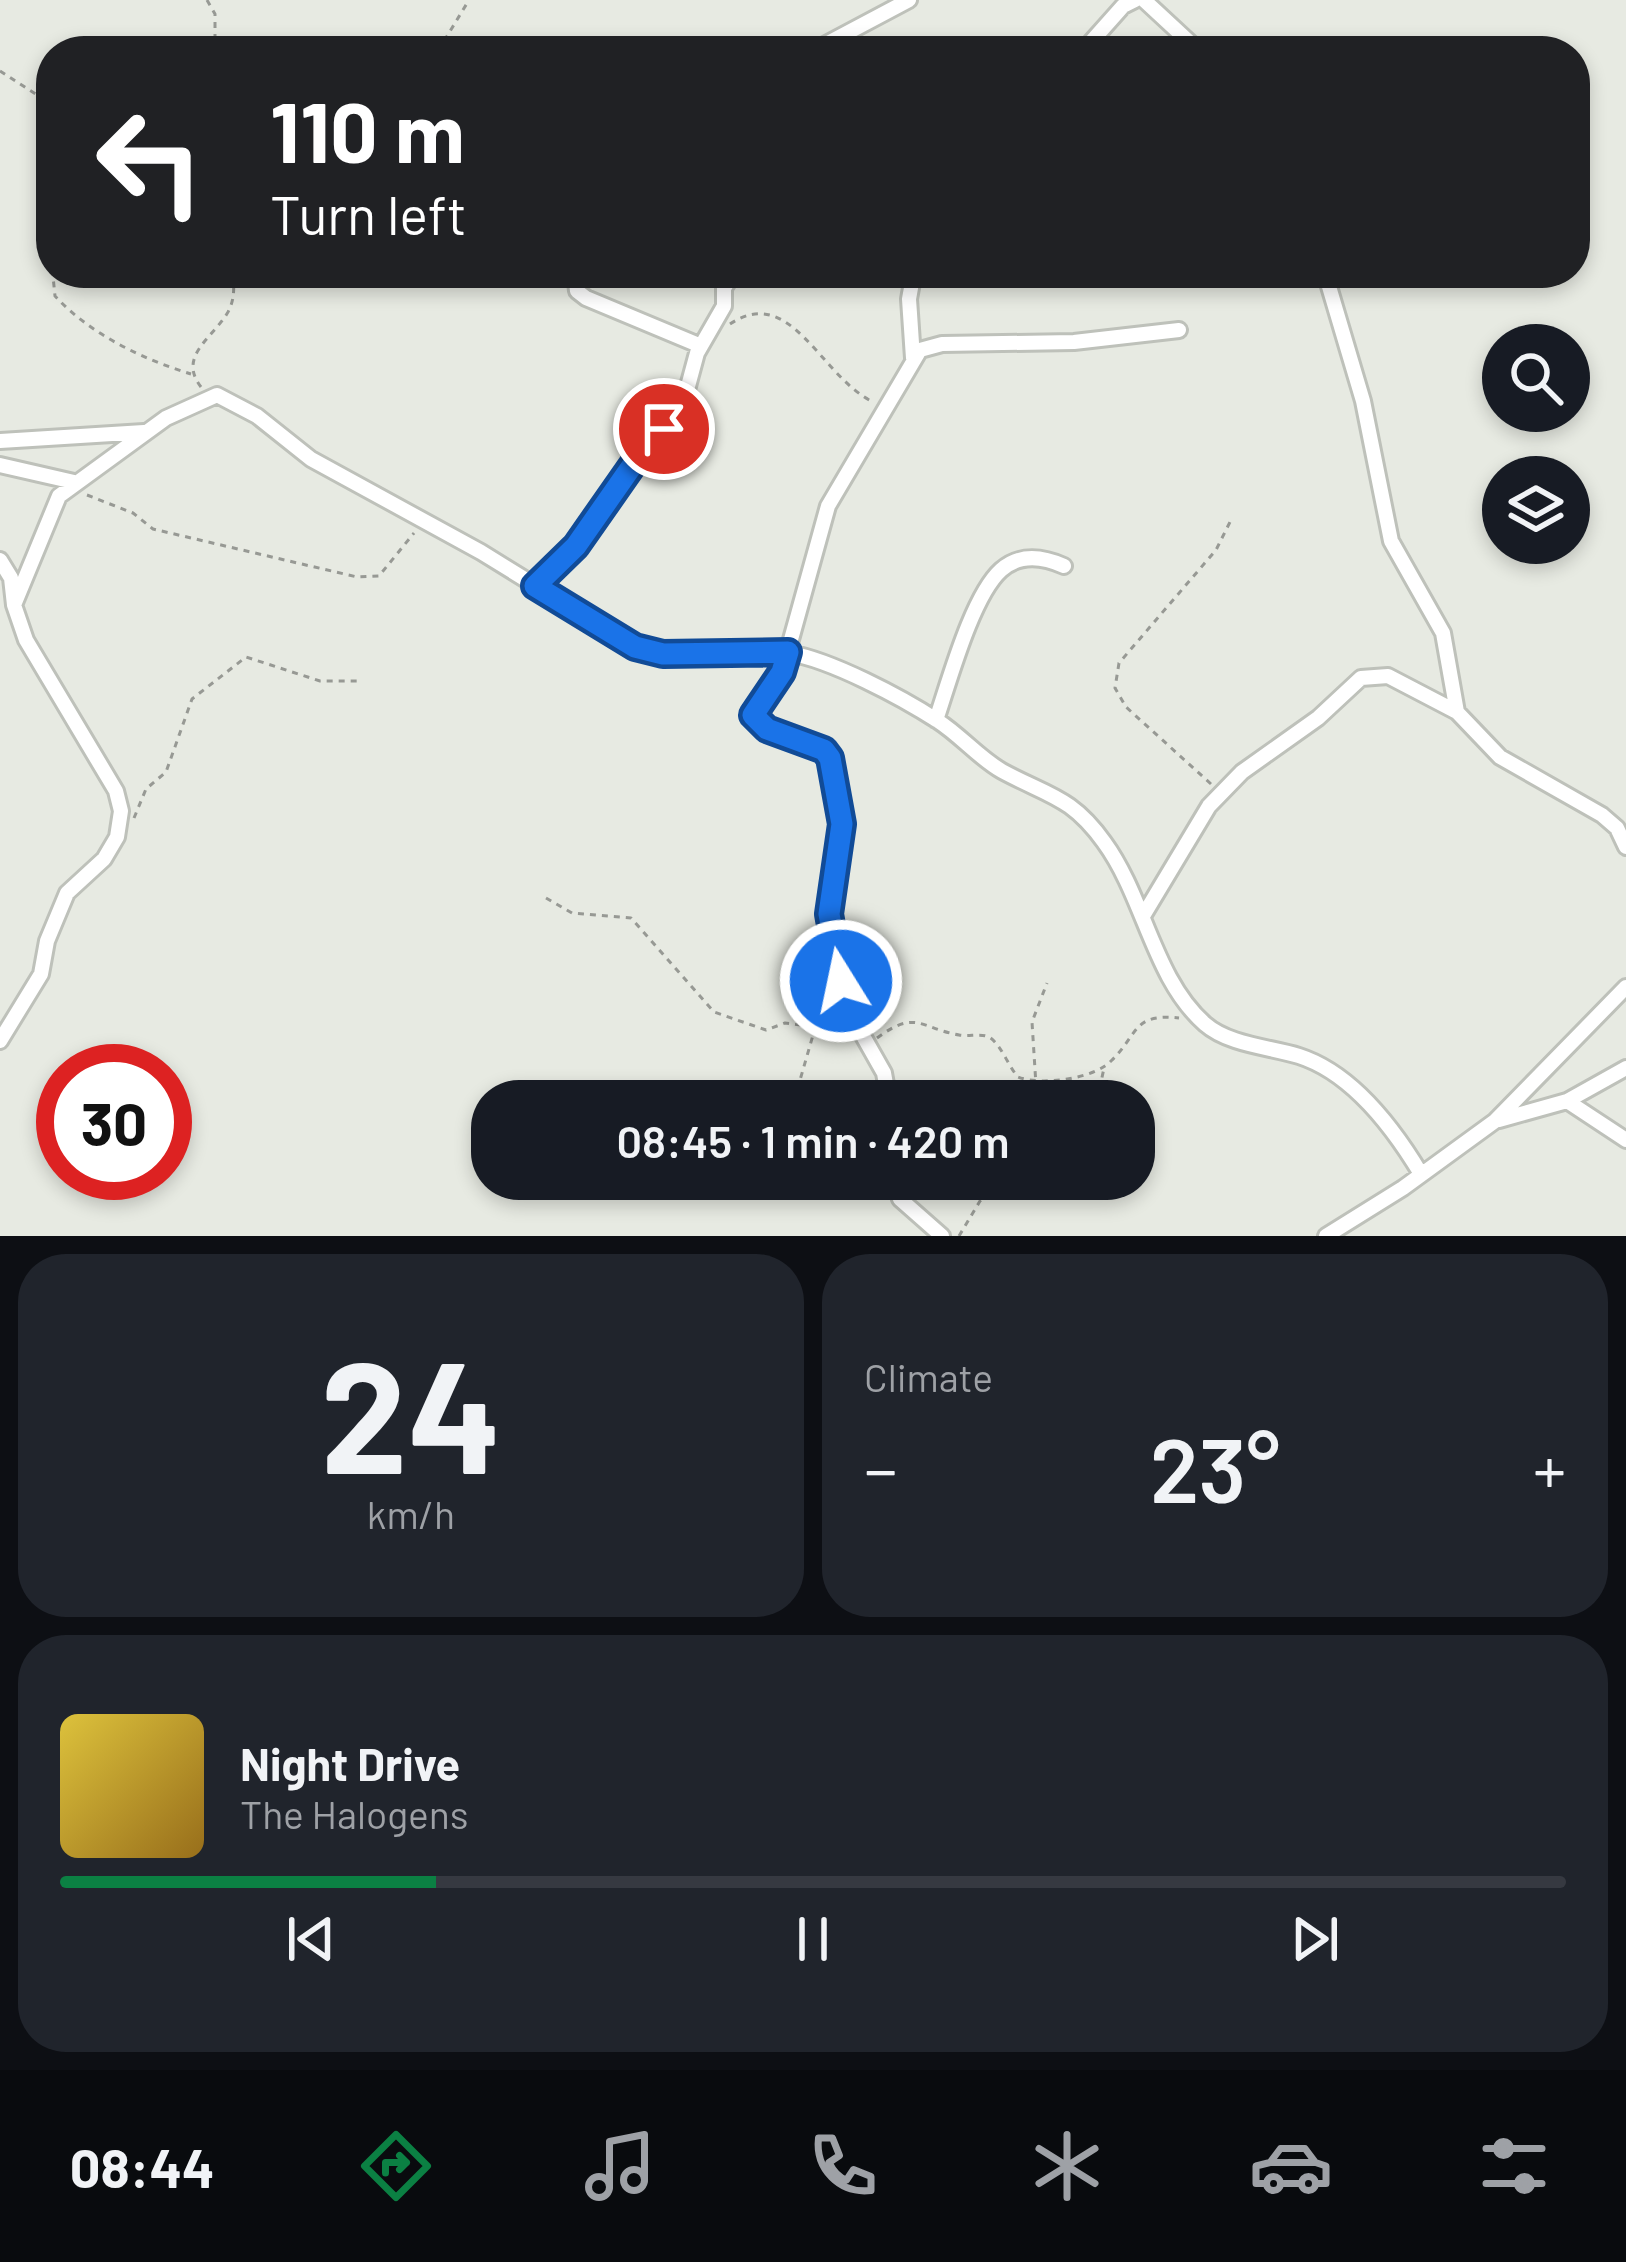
<!DOCTYPE html>
<meta charset="utf-8">
<style>
:root{--surface:#171b24;--page:#20242c;--text:#f1f3f6;--muted:#9ea1a6;--line:#363941;--accent:#0b8043}
body{margin:0;font-family:Barlow,sans-serif;background:var(--page);color:var(--text);height:100vh;display:flex;flex-direction:column;font-size:45px;white-space:nowrap}
*{box-sizing:border-box;margin:0}
p{font-size:39px;color:var(--muted)}
.icon{flex:none;width:66px;height:66px;fill:none;stroke:currentColor;stroke-width:2;stroke-linecap:round;stroke-linejoin:round}
.map{position:relative;height:1236px;overflow:hidden}
.sheet{display:flex;flex-direction:column;gap:18px;padding:18px;background:#0d0f14;flex:1}
.sheet>*{flex:none}
.banner{position:absolute;left:36px;top:36px;width:1554px;height:252px;border-radius:48px;box-shadow:0 6px 18px #0003;background:#202124;color:#fff;overflow:hidden}
.controls{position:absolute;left:1482px;top:324px;display:grid;gap:24px}
.controls a{display:grid;place-items:center;width:108px;height:108px;border-radius:50%;background:var(--surface);box-shadow:0 6px 18px #0003;font-size:60px}
.speed{position:absolute;left:36px;top:1044px;display:flex;gap:24px;font-size:60px;font-weight:700;text-align:center}
.speed>*{display:grid;place-content:center;width:156px;height:156px;border-radius:50%;background:var(--surface);box-shadow:0 6px 18px #0003;line-height:1}
.speed .limit{border:18px solid #d22;background:#fff;color:#111}
.pin{position:absolute;display:grid;place-items:center;width:102px;height:102px;color:#fff;margin:-51px;border:6px solid #fff;border-radius:50%;box-shadow:0 3px 12px #0007}
.me{position:absolute;width:132px;margin:-66px;rotate:350deg;stroke-linejoin:round;filter:drop-shadow(0 0 9px #0008)}
.turn{display:flex;align-items:center;gap:42px;height:252px;padding:0 36px;font-size:54px}
.turn .icon{width:156px;height:156px;stroke-width:2.5}
.turn b{display:block;font-size:84px;line-height:102px}
.big{font-size:90px;font-weight:600;line-height:1.1}
.sheet .widget{flex:1;display:flex;flex-direction:column;justify-content:center;gap:18px;min-width:0;padding:0 42px;border-radius:48px;background:var(--page)}
.sheet .dial{align-items:center;gap:0}
.dial b{font-size:156px;line-height:1}
.song{display:flex;align-items:center;gap:36px}
.cover{width:144px;height:144px;border-radius:18px;background:linear-gradient(135deg,hsl(50 70% 55%),hsl(40 70% 35%))}
.played{height:12px;border-radius:6px;background:linear-gradient(90deg,var(--accent) 25%,var(--line) 25%)}
.keys{display:flex;justify-content:space-around;direction:ltr}
.heat{display:flex;justify-content:space-between;align-items:center;font-size:66px;direction:ltr}
.sheet .tiles{flex:1;display:grid;gap:18px;grid-template-columns:1fr 1fr}
.widget:last-child{grid-column:span 2}
.trip{position:absolute;left:471px;top:1080px;width:684px;height:120px;border-radius:48px;background:var(--surface);box-shadow:0 6px 18px #0003;font-weight:600;line-height:120px;text-align:center}
.menu{display:flex;height:192px;justify-content:space-around;align-items:center;background:#090b0e;color:var(--muted)}
.menu .icon{width:84px;height:84px}
.menu .selected{color:var(--accent)}
.menu b{font-size:54px;color:var(--text)}
.map>svg:first-child{display:block}
</style>
<div class="map">
<svg width="1626" height="1236" viewBox="0 0 1626 1236">
<rect width="100%" height="100%" fill="#e7eae2"/>
<g fill="none" stroke-linecap="round" stroke-linejoin="round">
<defs>
<path id="minor" d="M1144,0L1199,51
M813,51L909,0
M1083,51L1123,6L1135,0
M575,273L577,291L586,298L701,346
M1325,273L1363,401L1391,541L1443,633L1457,712L1500,757L1602,815L1617,828L1626,847
M913,358L909,299L913,277L919,273
M0,441L144,432
M0,465L74,482
M0,560L11,578L14,605
M535,586L576,546L641,453L673,418L687,390L697,353L724,306V288L734,273
M936,720C949,682 972,596 1001,570C1020,553 1044,557 1064,566
M1143,916L1209,806L1242,772L1318,718L1361,678L1388,676L1457,712
M0,1041L41,974L47,941L67,893L104,859L117,837L121,811L116,791L26,640L14,605L59,496L166,418L217,395L257,416L311,459L481,552L635,647C686,660 738,644 789,653C831,660 901,697 938,721C960,735 979,758 1002,771C1048,796 1071,796 1104,842C1145,898 1153,978 1205,1024C1229,1045 1270,1047 1299,1056C1352,1073 1394,1129 1421,1174
M889,1101L884,1073L845,1004L834,953L830,894L842,824L830,758L823,750L767,729L753,714L782,672L828,506L920,350L942,344L1074,342L1179,330
M1567,1101L1626,1140
M1499,1120L1567,1101L1626,1068
M894,1179L900,1199L942,1236
M1326,1236L1403,1188L1495,1121L1626,987"/>
</defs>
<use href="#minor" stroke="#bec1ba" stroke-width="20"/>
<path stroke="#979994" stroke-width="3" stroke-dasharray="6 6" stroke-linecap="butt" d="M207,0L215,14V51
M438,51L469,0
M0,71L51,104
M51,174L47,217L55,296C90,334 142,359 191,374
M527,273L564,286
M730,324C791,283 820,376 873,402
M201,387C177,356 213,338 228,312C235,299 234,287 233,273
M87,495L133,513L153,529L357,577L379,576L414,533
M1211,784L1126,707L1115,688L1119,663L1216,550L1232,518
M134,818L146,789L166,772L192,699L246,657L320,681H360
M546,898L572,913L631,918L714,1012L766,1030L785,1023L825,1028L840,1024
M877,1038C916,1009 920,1028 959,1035C969,1037 980,1033 989,1037C1001,1044 1008,1066 1018,1077C1040,1086 1094,1079 1111,1061C1139,1034 1132,1013 1179,1018
M794,1101L826,990
M1037,1101L1032,1022L1047,983
M1097,1101L1104,1068
M959,1236L980,1201L1008,1179"/>
<use href="#minor" stroke="#fff" stroke-width="14"/>
</g>
<g fill="none" stroke-linecap="round" stroke-linejoin="round">
<defs>
<path id="route" d="M664,429L641,453L576,546L535,586L635,647L663,654L788,652L782,672L753,715L767,729L824,750L830,758L842,824L829,914L841,981"/>
</defs>
<use href="#route" stroke="#114b97" stroke-width="30"/>
<use href="#route" stroke="#1a73e8" stroke-width="21"/>
</g>
</svg>
<div class="controls">
<a><svg class="icon" aria-label="search" viewBox="0 0 24 24"><circle cx="10" cy="10" r="6"/><path d="M15 15l6 6"/></svg></a>
<a><svg class="icon" aria-label="layers" viewBox="0 0 24 24"><path d="M12 4l9 5-9 5-9-5zM3 14l9 5 9-5"/></svg></a>
</div>
<div class="speed"><div class="limit">30</div></div>
<div class="pin" style="left:664px;top:429px;background:#d93025"><svg class="icon" aria-label="arrive" viewBox="0 0 24 24"><path d="M6 21V4h12l-3 4 3 4H6"/></svg></div>
<svg class="me" style="left:841px;top:981px" viewBox="-20 -20 40 40"><circle r="17" fill="#1a73e8" stroke="#fff" stroke-width="3"/><path d="M0-11L8 9 0 5-8 9z" fill="#fff"/></svg>
<div class="trip">08:45 · 1 min · 420 m</div>
<div class="banner">
<div class="turn"><svg class="icon" aria-label="left" viewBox="0 0 24 24"><path d="M17 20v-9H6M10 6l-5 5 5 5"/></svg><div><b>110 m</b>Turn left</div></div>
</div>
</div>
<section class="sheet">
<div class="tiles">
<div class="widget dial"><b>24</b><p>km/h</p></div>
<div class="widget"><p>Climate</p>
<div class="heat"><a>−</a><b class="big">23°</b><a>+</a></div>
</div>
<div class="widget">
<div class="song"><i class="cover"></i><div><b>Night Drive</b><p>The Halogens</p></div></div>
<div class="played"></div>
<div class="keys"><svg class="icon" aria-label="previous" viewBox="0 0 24 24"><path d="M18 5L8 12l10 7zM5 5v14"/></svg><svg class="icon" aria-label="pause" viewBox="0 0 24 24"><path d="M8 5v14M16 5v14"/></svg><svg class="icon" aria-label="next" viewBox="0 0 24 24"><path d="M6 5l10 7-10 7zM19 5v14"/></svg></div>
</div>
</div>
</section>
<nav class="menu">
<b>08:44</b>
<svg class="icon selected" aria-label="directions" viewBox="0 0 24 24"><path d="M12 3l9 9-9 9-9-9zM9 14v-3h6M13 9l2 2-2 2"/></svg>
<svg class="icon" aria-label="music" viewBox="0 0 24 24"><path d="M9 18V5l10-2v13"/><circle cx="6" cy="18" r="3"/><circle cx="16" cy="16" r="3"/></svg>
<svg class="icon" aria-label="phone" viewBox="0 0 24 24"><path d="M5 4h4l2 5-3 2q2 4 5 5l2-3 5 2v4C11 20 4 13 5 4z"/></svg>
<svg class="icon" aria-label="climate" viewBox="0 0 24 24"><path d="M12 3v18M4 7l16 10M4 17L20 7"/></svg>
<svg class="icon" aria-label="car" viewBox="0 0 24 24"><path d="M5 17H2v-5l4-1 3-4h7l3 4 3 1v5h-3M9 17h6M6 11h13"/><circle cx="7" cy="17" r="2"/><circle cx="17" cy="17" r="2"/></svg>
<svg class="icon" aria-label="filters" viewBox="0 0 24 24"><path d="M4 7h16M4 17h16"/><circle cx="9" cy="7" r="2"/><circle cx="15" cy="17" r="2"/></svg>
</nav>
